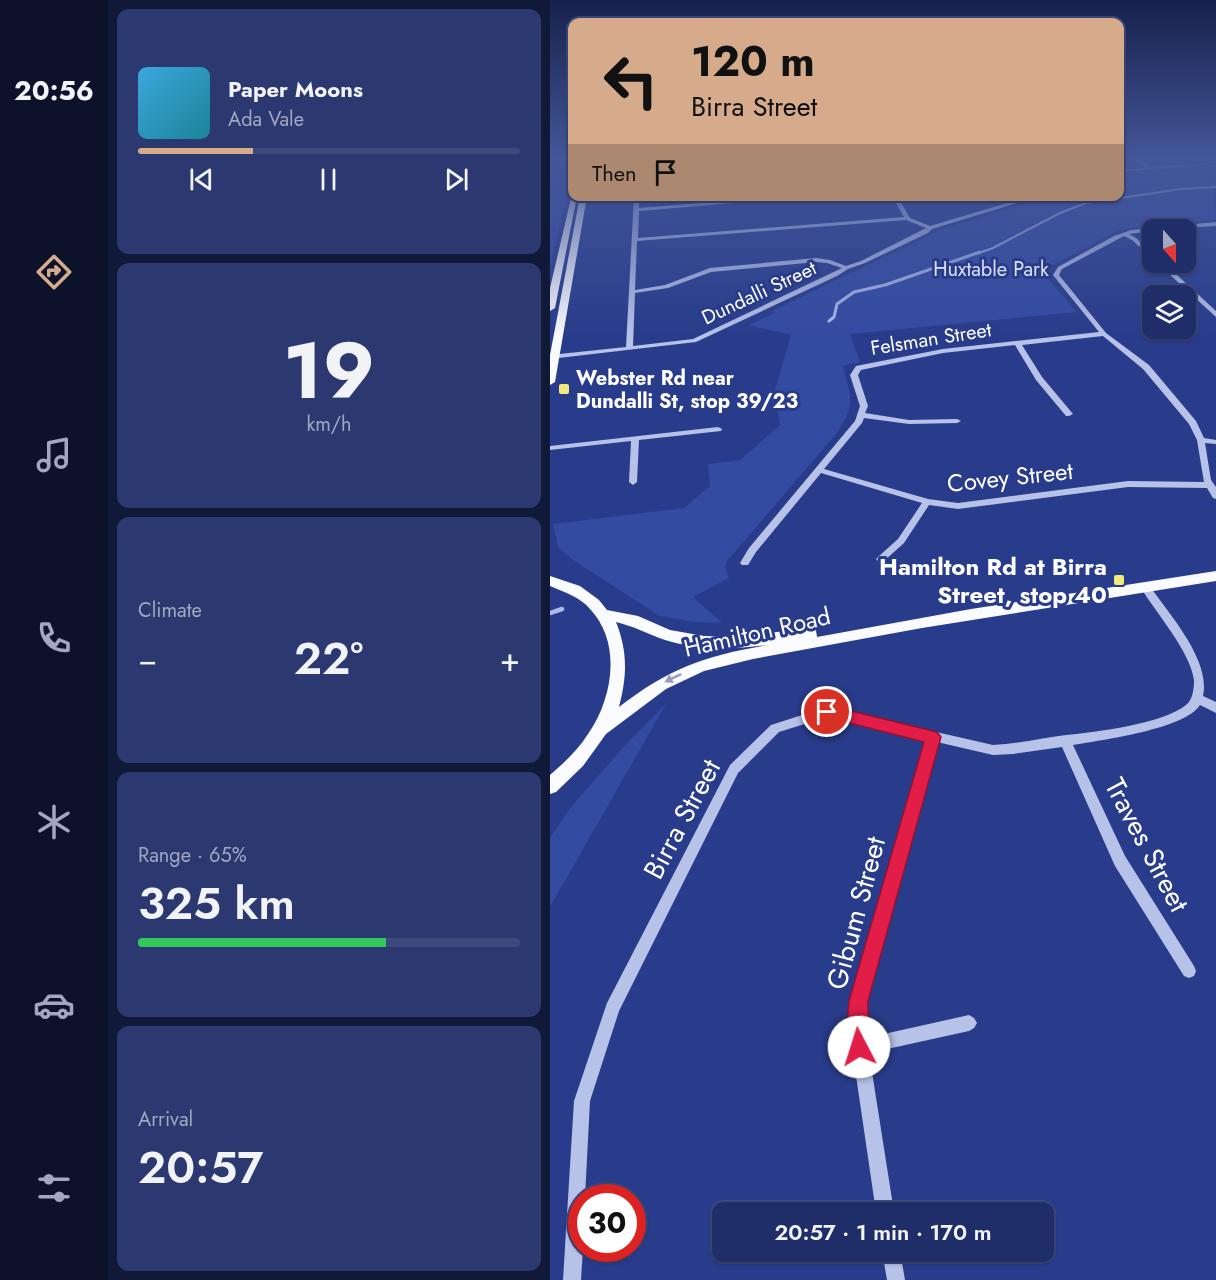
<!DOCTYPE html>
<meta charset="utf-8">
<style>
:root{--surface:#1f2d68;--page:#2c3971;--text:#f1f3f6;--muted:#a1a8c0;--line:#3c497c;--accent:#d6ab8b}
body{margin:0;font-family:Jost,sans-serif;background:var(--page);color:var(--text);height:100vh;display:flex;flex-direction:column;font-size:22px;white-space:nowrap}
*{box-sizing:border-box;margin:0}
p{font-size:20px;color:var(--muted)}
.icon{flex:none;width:33px;height:33px;fill:none;stroke:currentColor;stroke-width:2;stroke-linecap:round;stroke-linejoin:round}
.map{position:relative;flex:1;overflow:hidden}
.side{display:flex;flex-direction:column;gap:9px;padding:9px;background:#111939;width:442px}
.side>*{flex:none}
.top-card{position:absolute;left:18px;top:18px;width:556px;height:183px;border-radius:12px;box-shadow:0 2px 4px #0004,0 0 0 2px var(--line);background:#d6ab8b;color:#111;overflow:hidden}
.needle{width:39px;rotate:159deg}
.buttons{position:absolute;left:592px;top:219px;display:grid;gap:12px}
.buttons a{display:grid;place-items:center;width:54px;height:54px;border-radius:12px;background:var(--surface);box-shadow:0 2px 4px #0004,0 0 0 2px var(--line);font-size:30px}
.speed{position:absolute;left:18px;top:1184px;display:flex;gap:12px;font-size:30px;font-weight:700;text-align:center}
.speed>*{display:grid;place-content:center;width:78px;height:78px;border-radius:50%;background:var(--surface);box-shadow:0 2px 4px #0004,0 0 0 2px var(--line);line-height:1}
.speed .limit{border:9px solid #d22;background:#fff;color:#111}
.pin{position:absolute;display:grid;place-items:center;width:51px;height:51px;color:#fff;margin:-26px;border:3px solid #fff;border-radius:50%;box-shadow:0 2px 6px #0007}
.me{position:absolute;width:66px;margin:-33px;rotate:355deg;stroke-linejoin:round;filter:drop-shadow(0 0 4px #0008)}
.turn{display:flex;align-items:center;gap:21px;height:126px;padding:0 24px;font-size:27px}
.turn .icon{width:78px;height:78px;stroke-width:2.5}
.turn b{display:block;font-size:42px;line-height:51px}
.then{display:flex;align-items:center;height:57px;padding:0 24px;background:#0003;gap:12px;font-size:22px}
.big{font-size:45px;font-weight:600;line-height:1.1}
.side .widget{flex:1;display:flex;flex-direction:column;justify-content:center;gap:9px;min-width:0;padding:0 21px;border-radius:12px;background:var(--page)}
.side .dial{align-items:center;gap:0}
.dial b{font-size:78px;line-height:1}
.song{display:flex;align-items:center;gap:18px}
.cover{width:72px;height:72px;border-radius:9px;background:linear-gradient(135deg,hsl(200 70% 55%),hsl(190 70% 35%))}
.played{height:6px;border-radius:3px;background:linear-gradient(90deg,var(--accent) 30%,var(--line) 30%)}
.keys{display:flex;justify-content:space-around;direction:ltr}
.heat{display:flex;justify-content:space-between;align-items:center;font-size:33px;direction:ltr}
.charge{height:9px;border-radius:4px;background:linear-gradient(90deg,#34c759 65%,var(--line) 0)}
.trip{position:absolute;left:162px;top:1202px;width:342px;height:60px;border-radius:12px;background:var(--surface);box-shadow:0 2px 4px #0004,0 0 0 2px var(--line);font-weight:600;line-height:60px;text-align:center}
main{display:flex;flex:1;min-height:0}
.tab-bar{display:flex;flex-direction:column;width:108px;justify-content:space-around;align-items:center;background:#0c122a;color:var(--muted)}
.tab-bar .icon{width:42px;height:42px}
.tab-bar .on{color:var(--accent)}
.tab-bar b{font-size:27px;color:var(--text)}
.map>svg:first-child{display:block}
</style>
<main>
<nav class="tab-bar">
<b>20:56</b>
<svg class="icon on" aria-label="directions" viewBox="0 0 24 24"><path d="M12 3l9 9-9 9-9-9zM9 14v-3h6M13 9l2 2-2 2"/></svg>
<svg class="icon" aria-label="music" viewBox="0 0 24 24"><path d="M9 18V5l10-2v13"/><circle cx="6" cy="18" r="3"/><circle cx="16" cy="16" r="3"/></svg>
<svg class="icon" aria-label="phone" viewBox="0 0 24 24"><path d="M5 4h4l2 5-3 2q2 4 5 5l2-3 5 2v4C11 20 4 13 5 4z"/></svg>
<svg class="icon" aria-label="climate" viewBox="0 0 24 24"><path d="M12 3v18M4 7l16 10M4 17L20 7"/></svg>
<svg class="icon" aria-label="car" viewBox="0 0 24 24"><path d="M5 17H2v-5l4-1 3-4h7l3 4 3 1v5h-3M9 17h6M6 11h13"/><circle cx="7" cy="17" r="2"/><circle cx="17" cy="17" r="2"/></svg>
<svg class="icon" aria-label="filters" viewBox="0 0 24 24"><path d="M4 7h16M4 17h16"/><circle cx="9" cy="7" r="2"/><circle cx="15" cy="17" r="2"/></svg>
</nav>
<section class="side">
<div class="widget">
<div class="song"><i class="cover"></i><div><b>Paper Moons</b><p>Ada Vale</p></div></div>
<div class="played"></div>
<div class="keys"><svg class="icon" aria-label="previous" viewBox="0 0 24 24"><path d="M18 5L8 12l10 7zM5 5v14"/></svg><svg class="icon" aria-label="pause" viewBox="0 0 24 24"><path d="M8 5v14M16 5v14"/></svg><svg class="icon" aria-label="next" viewBox="0 0 24 24"><path d="M6 5l10 7-10 7zM19 5v14"/></svg></div>
</div>
<div class="widget dial"><b>19</b><p>km/h</p></div>
<div class="widget"><p>Climate</p>
<div class="heat"><a>−</a><b class="big">22°</b><a>+</a></div>
</div>
<div class="widget"><p>Range · 65%</p><b class="big">325 km</b><div class="charge"></div></div>
<div class="widget"><p>Arrival</p><b class="big">20:57</b></div>
</section>
<div class="map">
<svg width="666" height="1280" viewBox="0 0 666 1280">
<rect width="100%" height="100%" fill="#293c8b"/>
<path fill="#344ba2" d="M0,157H22V174L0,265V186L3,180L0,176Z
M665,167V220L571,229L499,267L496,271V276L526,312L300,334L310,362L293,366C301,400 307,403 286,434L178,560L175,567L179,578L143,597L172,623L145,622L110,616L23,560L8,547L3,524L134,508L160,486L158,464L190,460L230,425L224,393L241,335L198,325L225,313L222,311L393,229L499,197L570,196V174Z
M116,704L0,907V838L21,807L78,742Z"/>
<g fill="none" stroke-linecap="round" stroke-linejoin="round">
<path stroke="#acbaea" stroke-width="2" d="M426,254L443,248L510,213L536,203L631,189L666,187"/>
<path stroke="#acbaea" stroke-width="3" d="M279,321L284,317L287,304L304,292L335,285L430,252"/>
<path stroke="#acbaea" stroke-width="4.5" d="M0,613L12,609"/>
<path fill="#b7c2e9" fill-rule="evenodd" d="M582,157H587L601,167L654,163L666,165V167L654,165L570,172V170L595,168Z
M84,196H89V208L239,196H266L89,211L88,238L354,217L342,196H347L360,218L380,226L481,196H490L382,229L378,233L315,263L298,269L287,276L146,342L0,359V355L76,347ZM356,220L376,228L311,261L296,266L280,260L266,258L160,268L115,285L85,290L87,241ZM266,262L277,263L292,268L143,339L83,346L85,293L118,288L161,272Z
M666,222V226L603,230V231L579,234L586,238L603,254V259L582,240L574,236L512,269L509,275L556,333L599,365L646,421L654,438L666,440V444L655,443L661,480L666,487V499L663,498L657,488L578,487L408,509L379,505L354,543L334,561H328L326,559L328,557L348,539L372,503L271,473L206,552L198,565H192L190,563L199,548L305,421L310,406L300,375L306,366L393,349L549,332L503,275L508,267L564,236L581,230ZM553,336L593,369L639,424L647,440L654,482L578,481L408,503L378,499L274,469L312,423L314,418L359,424L407,423L411,421L407,419L359,420L315,413L318,406L308,375L311,370L393,353L465,345L486,380L516,416H519L523,414L492,377L472,345Z
M606,262H613L666,311V317Z
M168,427L172,429L171,431L89,440L87,482L83,485L79,482L81,441L0,450V446Z
M596,584L599,585C619,614 661,660 653,696L666,702V713L650,705C635,729 552,740 523,745L575,856L644,966L646,971L644,976L639,978L634,976L565,866L512,747L463,754L443,755L387,742L317,1001L315,1028L316,1038L419,1015L424,1018L427,1023L424,1028L419,1031L319,1053L344,1212H326L299,1028L301,1001L376,740L277,717L229,732L188,773L69,1011L40,1101L35,1197H32V1248H33L31,1280H13L24,1101L57,1003L180,765L221,725L277,707L443,745C468,744 492,738 516,735C546,732 613,724 636,705C643,700 644,688 644,680C640,651 606,613 591,588Z
M332,1251H350L355,1280H337Z"/>
<path fill="#fafbfe" fill-rule="evenodd" d="M22,194V196H27L5,308L0,311V288Z
M30,196H37L5,382L0,385V355Z
M666,571V581L372,628L203,659L154,671L116,689L56,734L33,766L6,792L0,794V775C14,763 28,750 38,734C63,698 72,643 40,609C30,597 14,592 0,586V576L30,586L49,600L57,610L88,616L120,630L154,636L183,637L261,628L266,630L267,637L421,609ZM66,622C83,626 98,634 115,640C149,651 183,649 218,645C157,655 119,668 69,707C77,676 78,652 66,622Z"/>
</g>
<defs><path id="oneway-solid" d="M-6-.8H1V-3.2L6.5 0L1 3.2V.8H-6Z" transform="scale(1.5)"/></defs>
<use fill="#929cc4" href="#oneway-solid" transform="translate(123 678) rotate(154)"/>
<linearGradient id="sky" x2="0" y2="1"><stop stop-color="#17214c"/><stop offset="0.47" stop-color="#435698"/><stop offset="1" stop-color="#435698" stop-opacity="0"/></linearGradient>
<rect width="666" height="337" fill="url(#sky)"/>
<path fill="#e11d48" stroke="#92132f" stroke-width="1.5" d="M277,705L383,731L388,733L391,737L318,1001C317,1017 323,1039 317,1054L309,1057L302,1054C296,1038 297,1018 299,1001L374,742L272,716L269,712L272,707Z"/>
<g fill="#f1eb7e" stroke="#293c8b" stroke-width="2">
<rect x="8" y="383" width="12" height="12" rx="3"/>
<rect x="563" y="574" width="12" height="12" rx="3"/>
</g>
<g text-anchor="middle" dominant-baseline="central" stroke-width="6" stroke-linejoin="round" paint-order="stroke">
<g font-size="20" fill="#dbe1f7" stroke="#293c8b">
<text x="441" y="269">Huxtable Park</text>
</g>
<g font-size="20" fill="#fff" stroke="#293c8b">
<text transform="translate(209 293) rotate(-25)">Dundalli Street</text>
<text transform="translate(381 339) rotate(-9)">Felsman Street</text>
</g>
<g font-size="20" font-weight="bold" fill="#fff" stroke="#293c8b" text-anchor="start">
<text x="26" y="378">Webster Rd near<tspan x="26" dy="23">Dundalli St, stop 39/23</tspan></text>
</g>
<g font-size="24" fill="#fff" stroke="#293c8b">
<text transform="translate(460 477) rotate(-6)">Covey Street</text>
<text transform="translate(207 632) rotate(-13)">Hamilton Road</text>
</g>
<g font-size="24" font-weight="bold" fill="#fff" stroke="#293c8b" text-anchor="end">
<text x="557" y="566">Hamilton Rd at Birra<tspan x="557" dy="28">Street, stop 40</tspan></text>
</g>
<g font-size="28" fill="#fff" stroke="#293c8b">
<text transform="translate(132 819) rotate(-62)">Birra Street</text>
<text transform="translate(597 845) rotate(62)">Traves Street</text>
<text transform="translate(306 913) rotate(-75)">Gibum Street</text>
</g>
</g>
</svg>
<div class="buttons">
<a><svg class="needle" viewBox="-14 -14 28 28"><path d="M0-13l5 13h-10z" fill="#e53935"/><path d="M0 13l5-13h-10z" fill="#a1a8c0"/></svg></a>
<a><svg class="icon" aria-label="layers" viewBox="0 0 24 24"><path d="M12 4l9 5-9 5-9-5zM3 14l9 5 9-5"/></svg></a>
</div>
<div class="speed"><div class="limit">30</div></div>
<div class="pin" style="left:277px;top:712px;background:#d93025"><svg class="icon" aria-label="arrive" viewBox="0 0 24 24"><path d="M6 21V4h12l-3 4 3 4H6"/></svg></div>
<svg class="me" style="left:309px;top:1047px" viewBox="-20 -20 40 40"><circle r="19" fill="#fff"/><path d="M0-13L10 11 0 6-10 11z" fill="#e11d48"/></svg>
<div class="trip">20:57 · 1 min · 170 m</div>
<div class="top-card">
<div class="turn"><svg class="icon" aria-label="left" viewBox="0 0 24 24"><path d="M17 20v-9H6M10 6l-5 5 5 5"/></svg><div><b>120 m</b>Birra Street</div></div>
<div class="then">Then<svg class="icon" aria-label="arrive" viewBox="0 0 24 24"><path d="M6 21V4h12l-3 4 3 4H6"/></svg></div>
</div>
</div>
</main>
